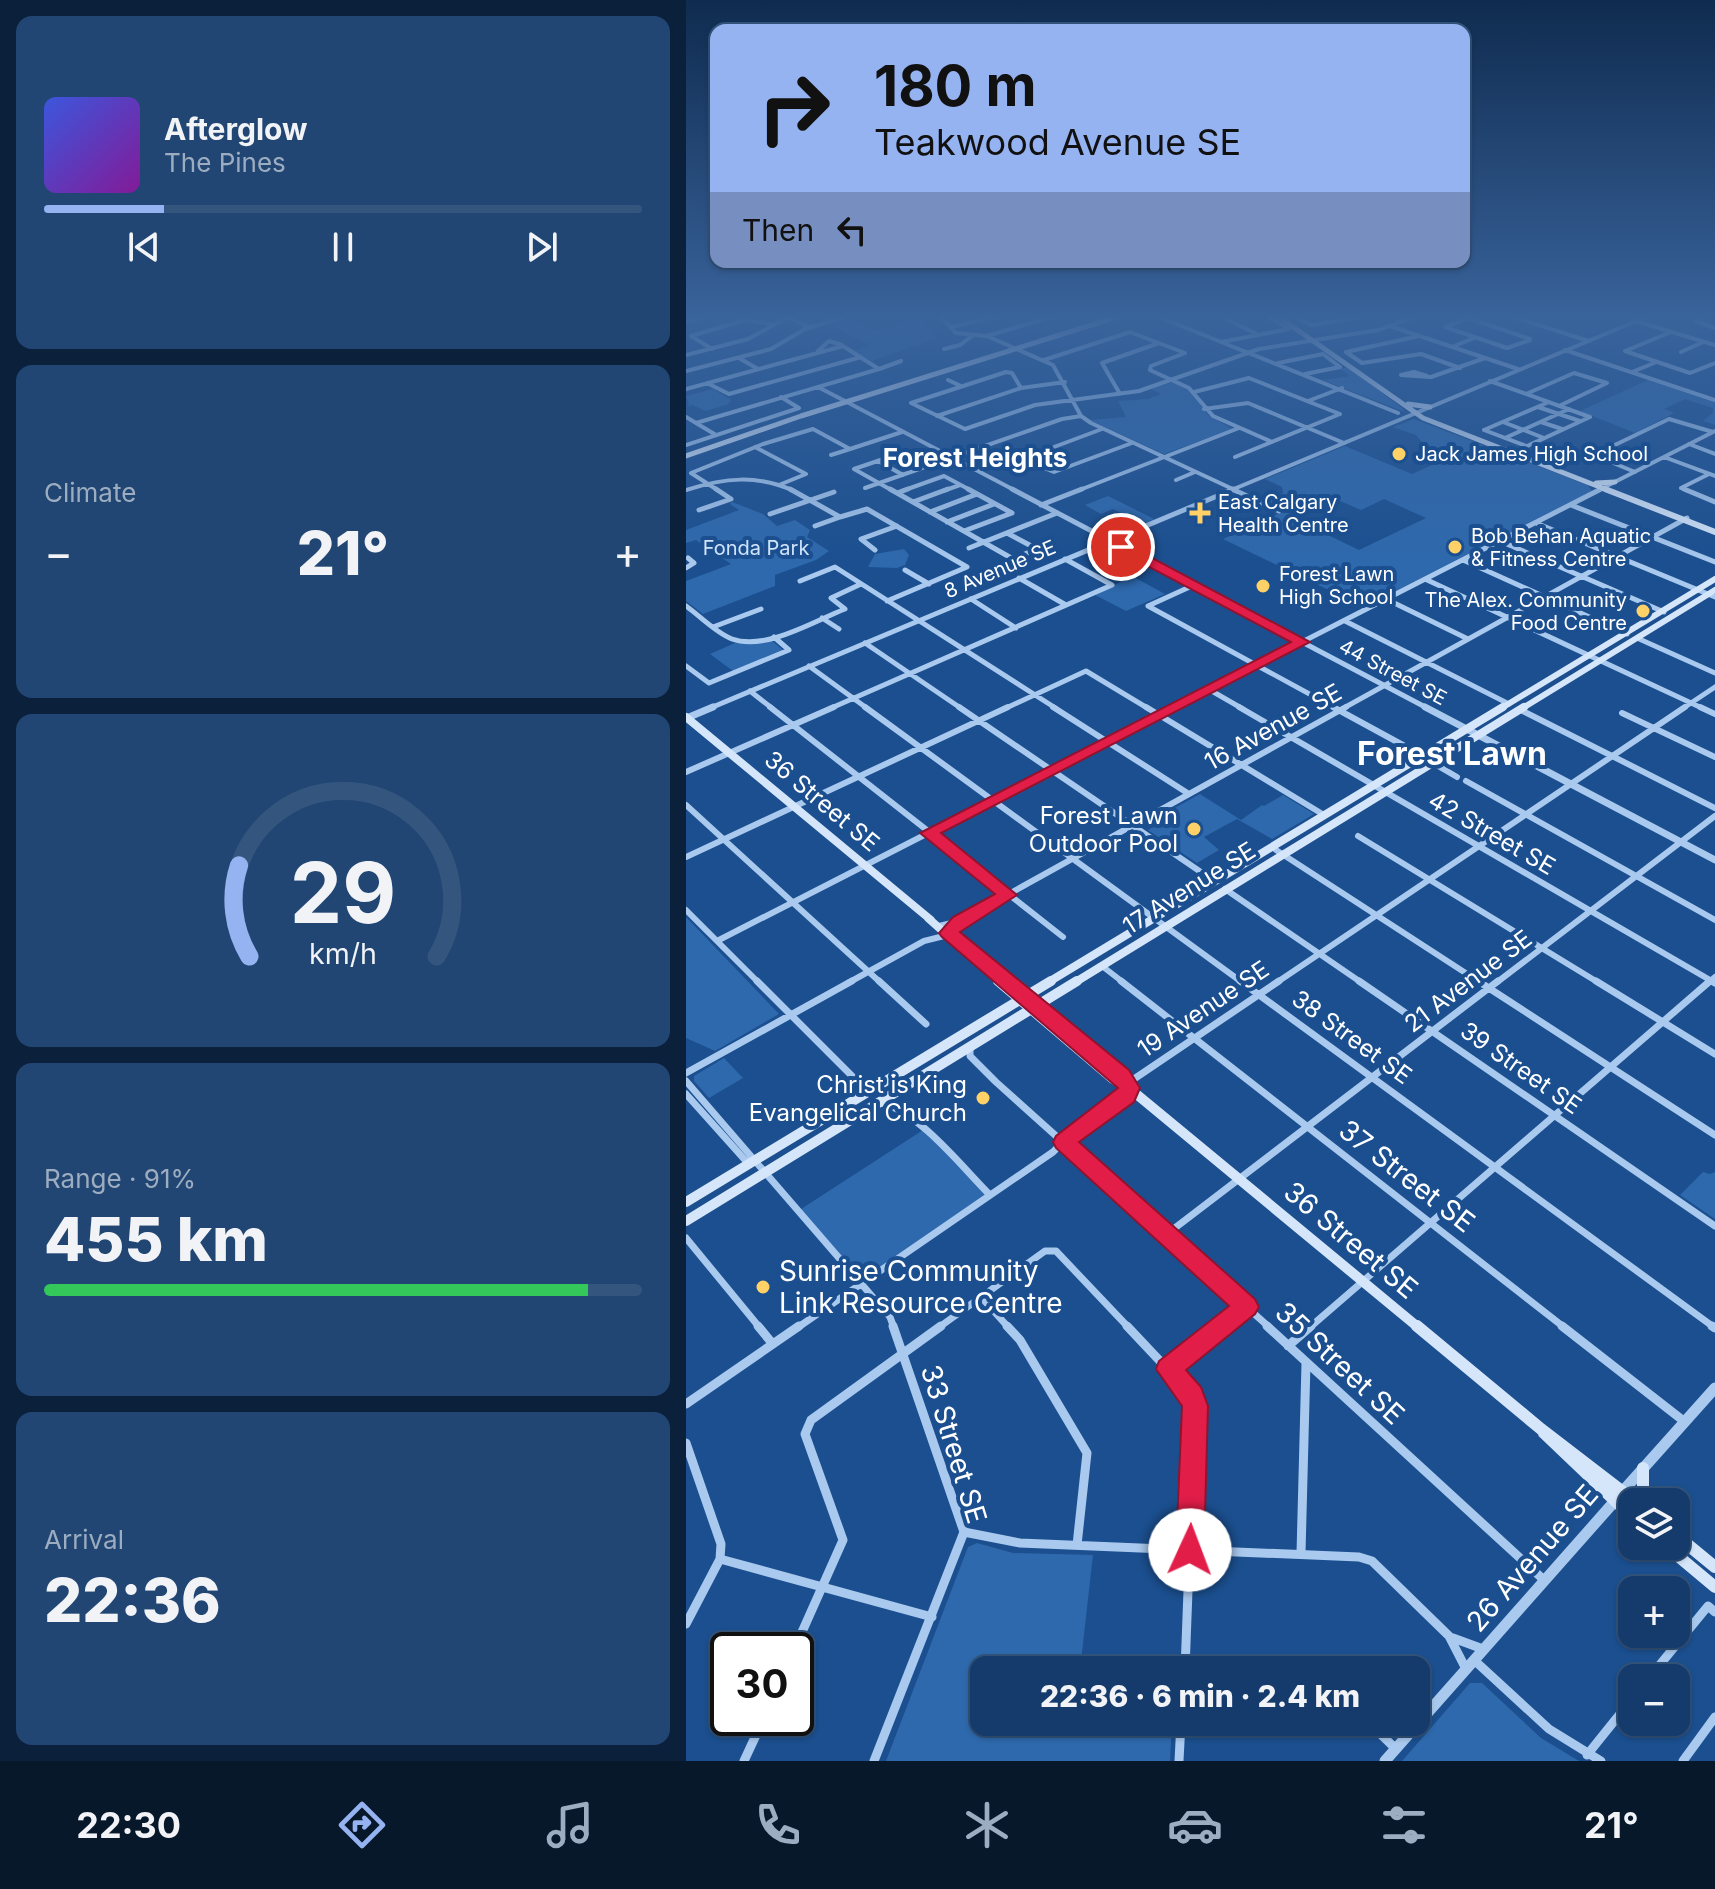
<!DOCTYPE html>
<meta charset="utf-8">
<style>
:root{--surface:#143b6b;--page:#214673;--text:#f1f3f6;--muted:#9dadc1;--line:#33557e;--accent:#95b2f1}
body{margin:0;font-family:Inter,sans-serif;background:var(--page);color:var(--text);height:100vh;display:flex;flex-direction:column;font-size:30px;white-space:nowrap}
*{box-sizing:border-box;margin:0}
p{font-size:26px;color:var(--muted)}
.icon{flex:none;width:44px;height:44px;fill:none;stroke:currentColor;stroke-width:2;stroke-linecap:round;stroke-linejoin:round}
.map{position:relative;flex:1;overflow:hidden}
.details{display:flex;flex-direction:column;gap:16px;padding:16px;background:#0b203b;width:686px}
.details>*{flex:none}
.top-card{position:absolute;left:24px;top:24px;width:760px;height:244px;border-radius:16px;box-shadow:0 2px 6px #0004,0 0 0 2px var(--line);background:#95b2f1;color:#111;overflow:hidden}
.tools{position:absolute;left:932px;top:1488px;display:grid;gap:16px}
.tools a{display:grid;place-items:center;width:72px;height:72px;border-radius:16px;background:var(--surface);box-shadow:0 2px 6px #0004,0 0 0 2px var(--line);font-size:40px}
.speed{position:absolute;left:24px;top:1632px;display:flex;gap:16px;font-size:40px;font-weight:700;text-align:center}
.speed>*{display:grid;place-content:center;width:104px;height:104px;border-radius:50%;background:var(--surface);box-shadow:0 2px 6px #0004,0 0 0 2px var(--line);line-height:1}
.speed .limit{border:4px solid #111;border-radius:12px;background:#fff;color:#111}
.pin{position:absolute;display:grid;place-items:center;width:68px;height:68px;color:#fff;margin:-34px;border:4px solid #fff;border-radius:50%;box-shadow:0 2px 8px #0007}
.me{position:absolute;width:88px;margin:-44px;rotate:2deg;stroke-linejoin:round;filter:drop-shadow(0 0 6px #0008)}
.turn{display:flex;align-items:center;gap:28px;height:168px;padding:0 32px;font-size:36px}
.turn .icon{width:104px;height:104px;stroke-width:2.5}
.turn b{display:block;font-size:56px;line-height:68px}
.then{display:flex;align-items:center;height:76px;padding:0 32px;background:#0003;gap:16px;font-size:30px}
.big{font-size:60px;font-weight:800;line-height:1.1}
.details .tile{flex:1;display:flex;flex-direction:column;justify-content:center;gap:12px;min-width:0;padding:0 28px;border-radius:16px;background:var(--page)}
.details .dial{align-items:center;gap:0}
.dial svg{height:208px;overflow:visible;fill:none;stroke:var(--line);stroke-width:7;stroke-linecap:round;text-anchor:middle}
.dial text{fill:var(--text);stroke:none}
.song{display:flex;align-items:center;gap:24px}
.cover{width:96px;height:96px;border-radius:12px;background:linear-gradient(135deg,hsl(230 70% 55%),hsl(290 70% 35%))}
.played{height:8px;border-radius:4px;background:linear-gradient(90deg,var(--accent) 20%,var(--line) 20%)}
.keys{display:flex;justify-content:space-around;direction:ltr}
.heat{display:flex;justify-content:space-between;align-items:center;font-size:44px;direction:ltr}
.charge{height:12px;border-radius:6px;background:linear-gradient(90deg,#34c759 91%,var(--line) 0)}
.trip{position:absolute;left:284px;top:1656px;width:460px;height:80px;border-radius:16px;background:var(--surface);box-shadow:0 2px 6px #0004,0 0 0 2px var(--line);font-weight:800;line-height:80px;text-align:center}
.tab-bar{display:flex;height:128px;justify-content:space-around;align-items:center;background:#08182b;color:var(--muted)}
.tab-bar .icon{width:56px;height:56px}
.tab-bar .selected{color:var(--accent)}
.tab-bar b{font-size:36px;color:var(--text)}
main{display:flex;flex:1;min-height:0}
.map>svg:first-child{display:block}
</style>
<main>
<section class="details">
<div class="tile">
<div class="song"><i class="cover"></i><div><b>Afterglow</b><p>The Pines</p></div></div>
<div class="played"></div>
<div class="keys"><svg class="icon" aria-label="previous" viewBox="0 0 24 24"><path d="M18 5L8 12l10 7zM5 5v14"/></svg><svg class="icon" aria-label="pause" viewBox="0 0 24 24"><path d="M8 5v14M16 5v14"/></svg><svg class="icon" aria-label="next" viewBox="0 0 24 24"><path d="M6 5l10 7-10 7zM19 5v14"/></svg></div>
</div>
<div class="tile"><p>Climate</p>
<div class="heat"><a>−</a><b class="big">21°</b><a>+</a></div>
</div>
<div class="tile dial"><svg viewBox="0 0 100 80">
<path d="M14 69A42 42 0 1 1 86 69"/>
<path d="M14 69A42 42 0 0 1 10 34" stroke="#95b2f1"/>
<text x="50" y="56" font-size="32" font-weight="700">29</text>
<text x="50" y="72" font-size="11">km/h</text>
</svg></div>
<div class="tile"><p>Range · 91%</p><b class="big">455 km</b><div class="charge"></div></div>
<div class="tile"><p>Arrival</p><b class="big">22:36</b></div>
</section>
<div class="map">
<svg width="1029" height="1761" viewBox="0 0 1029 1761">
<rect width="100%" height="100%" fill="#1b4f8f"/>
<path fill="#2e69ad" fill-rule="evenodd" d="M217,317H231L251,338L186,361L169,351L184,345L140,324L159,318L189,330L216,324L219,320Z
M662,367L716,408L719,412L637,380L664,376L654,369Z
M964,379L1029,401V425L1017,421L1027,413V408L999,399L978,409L988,413L949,433L894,411Z
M487,382L506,392L523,416L547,429L478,454L404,420L440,417L432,401L462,399L475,394L465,389Z
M27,389L45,400L42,404L20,411L6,405L0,407L3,404L0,396Z
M728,419L902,485L906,491L678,607L537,539L598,511L578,501L597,493L596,487L579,479L659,446L726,474L753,462L730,435L707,427ZM645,497L675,510L698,499L740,518L673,550L642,535L647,532L608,514Z
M422,496L468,519L457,524L427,509L415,514L399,505Z
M46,502L77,514L91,526L109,520L124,530L121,537L143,551L130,560L89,575V586L17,614L0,601V581L45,564L10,540L0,543V530L53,510L44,504Z
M218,549L223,555L219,565L211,568L182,567L189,554Z
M446,576L479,594L440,611L409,595Z
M85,640L97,650L47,671L24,654L49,643Z
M514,794L555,820L576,805L578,806L597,795L628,814L586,839L551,819L518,837L533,850L511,863L462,830L474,823L469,819Z
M0,917L93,1014L29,1051L0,1038Z
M38,1058L57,1078L23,1098L8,1081V1076Z
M237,1130L304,1195L176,1283L112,1211Z
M1017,1172L1024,1174L1029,1172V1219L994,1195Z
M291,1543L327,1553L407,1555L394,1670H298V1722H486L484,1761H200L282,1547Z
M784,1683H796L855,1738L893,1761H716Z"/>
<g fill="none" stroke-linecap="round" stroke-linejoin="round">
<path stroke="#a9c9ee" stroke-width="4" d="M102,317L123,327
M255,317L270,333L301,336L365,317
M473,317L712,413
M610,317L625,325L674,317
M827,317L903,341
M1018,317L1010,321L1029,328
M782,318L844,339V340L821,348L759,327Z
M540,319L569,333
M950,321L1029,345
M0,322L18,317
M704,326L832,369
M265,327L308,317
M985,332L939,351L1004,373L1029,363
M301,336L367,365L395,416L405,423L551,491
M733,336L660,352L676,363L735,354L774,368
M535,342L603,329L583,317
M766,347L788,338
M26,349L5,336L59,320L85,324
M258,349L274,345L286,336
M879,350L1029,400
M132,351L143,341L156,345
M995,352L1017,342
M0,355L62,339L102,317
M53,358L72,369
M358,360L444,332L499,353L465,366L464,370L503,388L527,416L586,442
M592,363L637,354L654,367L619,374
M193,369L215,361
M0,371L85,349L119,329L158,317
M946,372L968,363
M741,376L728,372L715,375L745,377L799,358
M262,380L275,386
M804,381L904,417
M21,383L43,394L175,357
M132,387L157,400
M335,388L326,373L320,372L225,403L279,429L349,405L453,391L573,349L692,330L728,317
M0,389L157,346L193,369L10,423L0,417
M508,392L563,378L654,414L549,457
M434,394L416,363L473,343
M840,394L888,373L921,383L873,406
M622,401L656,388
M852,407L894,421
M518,409L562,403L658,443
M251,416L335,388L379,382
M817,422L858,438
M855,422L876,429
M10,423L30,435
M416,429L336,459L368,472L446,443
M798,430L863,402
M798,430L840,446
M819,438L883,409
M1003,444L1029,454
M0,445L113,408L95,397
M69,447L120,474L93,485
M824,454L904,417
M145,455L164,449
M978,457L1029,476
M192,461L217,475
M168,469L207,491
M168,469L215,453L240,467
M949,472L908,455L983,419L1027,432
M490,480L509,472
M179,488L376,419L395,416
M0,490C38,478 71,474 108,491
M33,491L5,473L77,444L127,429L164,449L216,432
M216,491L258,476L286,491
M257,491L274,485
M391,491L553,428
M911,491L1029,431
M1003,491L995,488L1023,474"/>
<path stroke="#a9c9ee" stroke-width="5" d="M104,489L154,517L181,509L281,567L201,601
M204,489L327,559L351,549
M282,489L326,513
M546,489L593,511
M998,489L1029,502
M211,493L222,489
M227,502L262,489
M355,505L396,489
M885,505L1029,562
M13,510L45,499L30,489
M244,512L291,494
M84,514L148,492
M261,522L308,504
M850,523L1029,597
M129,526L154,517
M278,531L326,513
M321,533L351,549
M814,541L978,612
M283,548L371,513
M189,550L175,539L211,526
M379,559L426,585
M777,560L941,634
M0,568L8,563L2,558
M219,570L243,584
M333,578L380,605
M739,579L1018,709
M114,581L149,567L371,709
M285,599L330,628
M700,599L782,639
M0,606C14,616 30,633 46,639C80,651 128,621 159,609L145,598L175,584
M462,606L651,709
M462,606L508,585
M136,618L153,629
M659,621L823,704
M27,627L75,609
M951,638L1029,673
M179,643L276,709
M0,666L23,683L103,650L88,637
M123,666L182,709
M524,690L557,709
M64,691L87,709
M143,709L426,585
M318,709L400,671L463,709
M485,709L915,489
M656,709L1001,518
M996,709L1029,687"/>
<path stroke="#a9c9ee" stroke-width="6" d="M84,707L377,937
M179,707L557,983
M273,707L528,881
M367,707L503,794
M460,707L638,815
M553,707L1029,983
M647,707L737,756
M1014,707L1029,714
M835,710L1029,808
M936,713L1029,757
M747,763L771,777
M0,772L148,707
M780,781L1029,920
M0,805L195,983
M672,836L913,983
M590,850L795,983
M0,857L322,707
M539,889L676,983
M0,910L73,983
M253,926L274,921L660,707
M31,941L489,707
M416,966L438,983
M162,983L238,941L258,936
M590,983L999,707
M810,983L1029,816
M1022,983L1029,977"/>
<path stroke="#a9c9ee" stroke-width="7" d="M71,981L182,1092
M193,981L240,1024
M435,981L879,1328
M554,981L1029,1328
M673,981L1029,1226
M792,981L1029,1135
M910,981L1029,1054
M1026,981L1029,983
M284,1047V1056L310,1082L584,1328
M0,1073L166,981
M0,1081L204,1317L208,1328
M0,1094L59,1160L64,1161
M196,1103C234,1113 276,1167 304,1195
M481,1234L812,981
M0,1238L74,1328
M295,1297L323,1328
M111,1328L367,1152L387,1132L440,1096L445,1081L593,981
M252,1328L359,1251H370L443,1328
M533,1328L560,1307
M623,1328L1024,981"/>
<path stroke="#a9c9ee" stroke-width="9" d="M72,1326L86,1343
M321,1326L334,1340L401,1453L391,1545
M441,1326L506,1395L509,1406L499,1670
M581,1326L858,1580
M876,1326L999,1422
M1026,1326L1029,1328
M602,1346L625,1326
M482,1369L536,1326
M0,1404L113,1326
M0,1443L35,1544L34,1559L0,1624
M278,1532L334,1543L673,1557L686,1561L763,1636L780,1669
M615,1553L620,1363
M34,1559L246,1617
M767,1638L797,1649
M108,1650L157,1540L119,1434L125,1420L255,1326
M788,1660L863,1729L915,1761
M963,1678L1022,1606L1029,1612
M682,1722L710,1749
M901,1755L946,1699
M58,1761L78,1718
M188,1761L278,1532L207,1326
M493,1761L495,1722
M997,1761L1029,1717"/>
<path stroke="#a9c9ee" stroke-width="4" d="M157,400L330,491
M543,491L960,317"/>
<path stroke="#a9c9ee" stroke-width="5" d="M326,489L743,709
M22,709L548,489"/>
<path stroke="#a9c9ee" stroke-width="7" d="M739,707L1029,860
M1,718L27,707"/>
<path stroke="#a9c9ee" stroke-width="11" d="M937,1491L1029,1388
M699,1761L928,1502"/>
<path stroke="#d6e6fa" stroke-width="5" d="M593,317L737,418L924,491
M722,404L744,407
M0,456L115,416L431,317
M910,483L929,482"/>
<path stroke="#d6e6fa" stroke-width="6" d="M919,489L1029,532
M814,709L1029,579
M835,709L1029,590"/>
<path stroke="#d6e6fa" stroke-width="8" d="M0,717L245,920
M242,918L315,983
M259,930L323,983
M361,983L817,707
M388,983L838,707"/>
<path stroke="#d6e6fa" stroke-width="10" d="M312,981L427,1079L443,1088L733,1328
M321,981L436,1076L443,1087
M0,1202L365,981
M0,1221L391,981"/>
<path stroke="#d6e6fa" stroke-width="12" d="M731,1326L855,1429L950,1502
M858,1433L946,1517
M957,1468V1491L962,1502
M990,1535L1029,1567
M980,1546L1029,1587"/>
</g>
<linearGradient id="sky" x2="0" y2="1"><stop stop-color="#0f2b4f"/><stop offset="0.56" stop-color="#39639b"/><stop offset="1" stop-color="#39639b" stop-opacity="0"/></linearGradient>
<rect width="1029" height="564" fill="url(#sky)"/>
<path fill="#e11d48" stroke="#92132f" stroke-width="2" d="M431,544H440L624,642L255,833L331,895L274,932L443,1070L454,1088L448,1102L393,1142L569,1299L573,1307L569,1314L500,1370L515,1387L522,1406L518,1550L514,1560L504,1564L494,1560L490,1550L496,1406L470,1369L473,1361L543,1306L370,1148L367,1142L370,1136L432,1088L256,937L253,933L267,917L309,894L234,833L605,642L431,550Z"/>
<g fill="#ffd166" stroke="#1b4f8f" stroke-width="3">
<circle cx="713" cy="454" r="8"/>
<path d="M510 501h8v8h8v8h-8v8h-8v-8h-8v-8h8z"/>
<circle cx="769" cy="547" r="8"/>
<circle cx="577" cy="586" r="8"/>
<circle cx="957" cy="611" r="8"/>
<circle cx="508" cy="829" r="8"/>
<circle cx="297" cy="1098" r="8"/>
<circle cx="77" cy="1287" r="8"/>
</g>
<g text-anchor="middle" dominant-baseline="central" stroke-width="8" stroke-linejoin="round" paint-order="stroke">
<g font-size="20" fill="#fff" stroke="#1b4f8f" text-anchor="start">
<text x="729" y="454">Jack James High School</text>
<text x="532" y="502">East Calgary<tspan x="532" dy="23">Health Centre</tspan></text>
<text x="785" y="536">Bob Behan Aquatic<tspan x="785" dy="23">&amp; Fitness Centre</tspan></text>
<text x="593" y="574">Forest Lawn<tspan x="593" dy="23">High School</tspan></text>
<text x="941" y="600" text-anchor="end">The Alex. Community<tspan x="941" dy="23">Food Centre</tspan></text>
</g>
<g font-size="20" fill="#cfe3fa" stroke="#1b4f8f">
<text x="70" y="548">Fonda Park</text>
</g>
<g font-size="20" fill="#fff" stroke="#1b4f8f">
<text transform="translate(314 569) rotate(-23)">8 Avenue SE</text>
<text transform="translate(707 672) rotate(28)">44 Street SE</text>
</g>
<g font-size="24" fill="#fff" stroke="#1b4f8f">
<text transform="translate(587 727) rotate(-29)">16 Avenue SE</text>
<text transform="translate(136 801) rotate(40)">36 Street SE</text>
<text transform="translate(806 833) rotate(30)">42 Street SE</text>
<text transform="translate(503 888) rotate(-32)">17 Avenue SE</text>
<text transform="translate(782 981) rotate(-37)">21 Avenue SE</text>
<text transform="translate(517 1009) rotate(-34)">19 Avenue SE</text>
<text transform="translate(666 1037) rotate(36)">38 Street SE</text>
<text transform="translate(835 1068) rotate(35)">39 Street SE</text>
</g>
<g font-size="24" fill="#fff" stroke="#1b4f8f" text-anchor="end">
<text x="492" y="815">Forest Lawn<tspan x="492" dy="28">Outdoor Pool</tspan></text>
<text x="281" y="1084">Christ is King<tspan x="281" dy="28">Evangelical Church</tspan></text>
</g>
<g font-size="26" font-weight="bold" fill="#fff" stroke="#1b4f8f">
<text x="289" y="457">Forest Heights</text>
</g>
<g font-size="28" fill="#fff" stroke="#1b4f8f">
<text transform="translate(721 1176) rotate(38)">37 Street SE</text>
<text transform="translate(665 1240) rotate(40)">36 Street SE</text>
<text transform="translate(654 1363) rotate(43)">35 Street SE</text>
<text transform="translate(268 1444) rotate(73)">33 Street SE</text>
<text transform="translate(846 1558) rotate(-49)">26 Avenue SE</text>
</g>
<g font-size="28" fill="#fff" stroke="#1b4f8f" text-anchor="start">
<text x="93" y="1271">Sunrise Community<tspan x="93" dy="32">Link Resource Centre</tspan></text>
</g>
<g font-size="32" font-weight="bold" fill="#fff" stroke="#1b4f8f">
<text x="766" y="753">Forest Lawn</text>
</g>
</g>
</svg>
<div class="tools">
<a><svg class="icon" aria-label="layers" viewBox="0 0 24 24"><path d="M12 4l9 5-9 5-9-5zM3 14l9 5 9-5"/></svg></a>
<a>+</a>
<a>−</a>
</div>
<div class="speed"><div class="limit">30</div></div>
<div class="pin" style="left:435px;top:547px;background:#d93025"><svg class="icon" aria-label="arrive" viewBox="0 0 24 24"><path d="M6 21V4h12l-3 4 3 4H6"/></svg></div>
<svg class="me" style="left:504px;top:1550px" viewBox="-20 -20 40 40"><circle r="19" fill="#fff"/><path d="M0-13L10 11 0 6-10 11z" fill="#e11d48"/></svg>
<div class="trip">22:36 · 6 min · 2.4 km</div>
<div class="top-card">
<div class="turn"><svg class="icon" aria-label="right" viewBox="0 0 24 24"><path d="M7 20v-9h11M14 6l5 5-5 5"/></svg><div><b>180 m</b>Teakwood Avenue SE</div></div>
<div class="then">Then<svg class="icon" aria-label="left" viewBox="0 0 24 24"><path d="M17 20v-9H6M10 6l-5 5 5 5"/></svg></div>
</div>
</div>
</main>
<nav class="tab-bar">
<b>22:30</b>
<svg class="icon selected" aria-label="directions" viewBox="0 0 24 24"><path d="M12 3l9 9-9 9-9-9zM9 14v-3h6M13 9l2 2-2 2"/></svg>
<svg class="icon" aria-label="music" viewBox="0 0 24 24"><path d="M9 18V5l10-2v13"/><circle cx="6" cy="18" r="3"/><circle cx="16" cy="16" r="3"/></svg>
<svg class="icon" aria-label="phone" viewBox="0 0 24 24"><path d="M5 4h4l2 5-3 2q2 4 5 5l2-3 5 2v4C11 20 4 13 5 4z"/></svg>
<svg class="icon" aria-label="climate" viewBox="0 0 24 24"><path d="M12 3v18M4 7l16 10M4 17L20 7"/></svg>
<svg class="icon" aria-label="car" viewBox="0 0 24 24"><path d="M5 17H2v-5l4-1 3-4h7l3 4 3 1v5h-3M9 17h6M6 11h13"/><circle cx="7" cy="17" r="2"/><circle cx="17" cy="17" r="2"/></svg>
<svg class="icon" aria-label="filters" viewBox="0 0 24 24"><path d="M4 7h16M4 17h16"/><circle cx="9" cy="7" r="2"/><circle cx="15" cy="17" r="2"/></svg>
<b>21°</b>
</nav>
